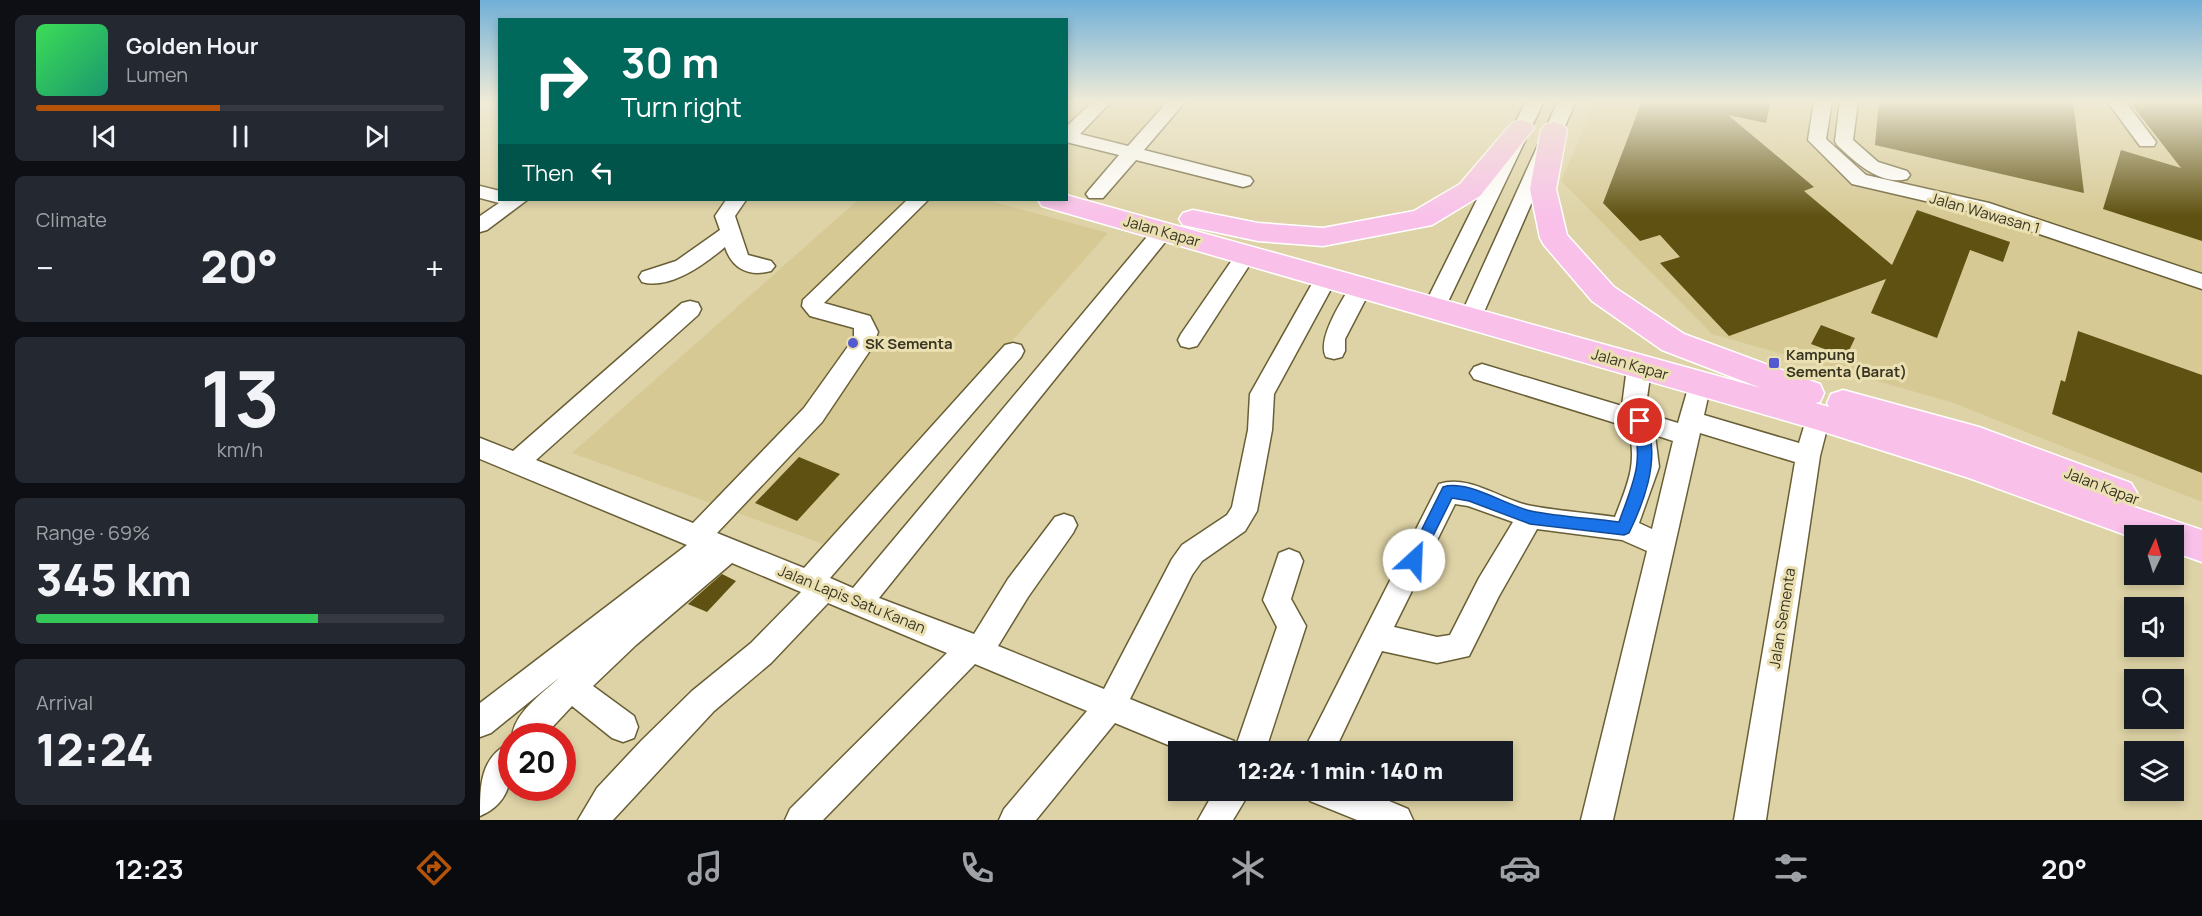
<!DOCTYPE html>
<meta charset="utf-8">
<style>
:root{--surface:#171b24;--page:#242831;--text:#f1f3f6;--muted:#9ea1a6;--line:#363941;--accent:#b45309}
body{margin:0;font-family:Manrope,sans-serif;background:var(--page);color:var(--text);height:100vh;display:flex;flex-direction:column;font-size:22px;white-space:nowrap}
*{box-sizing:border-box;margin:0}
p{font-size:20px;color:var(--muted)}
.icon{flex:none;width:33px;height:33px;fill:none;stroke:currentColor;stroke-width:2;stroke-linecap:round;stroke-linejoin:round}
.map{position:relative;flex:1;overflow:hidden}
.sheet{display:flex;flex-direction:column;gap:15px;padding:15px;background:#0d0f14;width:480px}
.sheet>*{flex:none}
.banner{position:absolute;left:18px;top:18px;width:570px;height:183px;border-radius:0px;box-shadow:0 3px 9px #0003;background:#00695c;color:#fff;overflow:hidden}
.needle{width:39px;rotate:4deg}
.controls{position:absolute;left:1644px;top:525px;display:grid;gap:12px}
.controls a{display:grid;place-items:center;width:60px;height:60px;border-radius:0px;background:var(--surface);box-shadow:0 3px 9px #0003;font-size:30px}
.speed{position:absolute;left:18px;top:723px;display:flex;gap:12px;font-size:30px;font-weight:700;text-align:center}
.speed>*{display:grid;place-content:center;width:78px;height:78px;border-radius:50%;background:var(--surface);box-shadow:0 3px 9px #0003;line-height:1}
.speed .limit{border:9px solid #d22;background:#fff;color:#111}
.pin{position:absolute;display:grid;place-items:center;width:51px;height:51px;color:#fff;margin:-26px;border:3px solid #fff;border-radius:50%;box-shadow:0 2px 6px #0007}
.me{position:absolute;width:66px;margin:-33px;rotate:25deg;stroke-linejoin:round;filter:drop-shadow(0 0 4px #0008)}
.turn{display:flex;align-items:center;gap:21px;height:126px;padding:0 24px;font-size:27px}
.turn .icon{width:78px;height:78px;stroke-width:2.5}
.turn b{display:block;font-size:42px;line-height:51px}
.then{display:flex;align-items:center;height:57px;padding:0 24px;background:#0003;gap:12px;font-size:22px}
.big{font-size:45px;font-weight:800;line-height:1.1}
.sheet .widget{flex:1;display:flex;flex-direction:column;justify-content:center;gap:9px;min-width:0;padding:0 21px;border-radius:9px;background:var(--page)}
.sheet .dial{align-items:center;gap:0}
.dial b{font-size:78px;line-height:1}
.song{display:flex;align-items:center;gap:18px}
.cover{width:72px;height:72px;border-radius:9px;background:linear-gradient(135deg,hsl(130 70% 55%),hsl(160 70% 35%))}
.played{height:6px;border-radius:3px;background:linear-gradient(90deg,var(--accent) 45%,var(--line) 45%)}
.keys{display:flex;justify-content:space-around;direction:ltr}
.heat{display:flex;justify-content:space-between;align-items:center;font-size:33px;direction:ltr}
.charge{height:9px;border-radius:4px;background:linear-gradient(90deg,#34c759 69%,var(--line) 0)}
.trip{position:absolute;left:688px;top:741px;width:345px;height:60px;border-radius:0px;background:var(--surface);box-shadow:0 3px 9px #0003;font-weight:800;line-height:60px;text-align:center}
.dock{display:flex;height:96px;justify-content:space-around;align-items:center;background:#090b0e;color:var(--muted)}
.dock .icon{width:42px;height:42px}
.dock .selected{color:var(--accent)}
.dock b{font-size:27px;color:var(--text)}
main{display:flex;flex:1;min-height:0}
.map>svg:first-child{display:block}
</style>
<main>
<section class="sheet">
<div class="widget">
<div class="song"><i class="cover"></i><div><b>Golden Hour</b><p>Lumen</p></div></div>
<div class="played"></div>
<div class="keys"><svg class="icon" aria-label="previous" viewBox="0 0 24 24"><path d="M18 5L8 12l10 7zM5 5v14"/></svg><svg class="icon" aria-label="pause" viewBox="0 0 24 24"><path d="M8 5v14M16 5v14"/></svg><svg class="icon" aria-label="next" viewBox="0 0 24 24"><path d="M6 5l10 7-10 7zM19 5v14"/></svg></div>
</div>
<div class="widget"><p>Climate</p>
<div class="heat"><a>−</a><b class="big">20°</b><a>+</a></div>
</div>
<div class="widget dial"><b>13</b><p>km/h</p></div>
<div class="widget"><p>Range · 69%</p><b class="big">345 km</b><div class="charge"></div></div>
<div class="widget"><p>Arrival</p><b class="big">12:24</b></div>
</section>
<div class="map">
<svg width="1722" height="820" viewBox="0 0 1722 820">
<rect width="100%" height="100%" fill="#ded3a6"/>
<path fill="#d6c994" d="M586,101H687L644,149L587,133Z
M1115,101H1722V502L1471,402L1232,334L1081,181Z
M378,200H507L628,233L349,546L92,453Z"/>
<path fill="#5f5111" d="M1162,101H1291L1286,123L1248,115L1334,187L1324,191L1412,265L1437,210L1530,242L1523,262L1490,250L1457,338L1391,313L1406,279L1249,336L1180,263L1200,257L1180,235L1160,241L1123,203Z
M1399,101H1593L1604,193L1395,145Z
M1649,101H1722V241L1623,209L1641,150L1701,168Z
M1341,325L1375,338L1366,357L1331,344Z
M1598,331L1722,375V473L1572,414L1581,380L1585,382Z
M319,457L360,474L317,521L275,503Z
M242,574L256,581L227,612L208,604Z"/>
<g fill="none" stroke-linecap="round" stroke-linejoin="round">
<defs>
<path id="minor" d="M613,101H632L600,134L648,146L688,101H706L664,150L770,177L773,181L770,185L763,187L656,160L623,198H609L606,194L609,190L639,155L586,142V127Z
M1046,101H1064L965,308L962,314L954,316L946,314L943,308Z
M1078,101H1096L1001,319L998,325L990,327L982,325L979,319Z
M1334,101H1352L1346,139L1386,175L1509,203L1722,274V289L1497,213L1372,184L1328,140Z
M1360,101H1378L1373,140L1398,162L1427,171L1430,175L1427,179C1400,186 1375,162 1357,145L1355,141Z
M1627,101H1645L1676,142L1674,146H1660Z
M0,186L20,191V200H47L7,230L0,232V216L19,203L0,198Z
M246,200H266L255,216L268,255L291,261L295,266L291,271C269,277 252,269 245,247C225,264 190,290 162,282L159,277L162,272L196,261L240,230L235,216Z
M427,200H448L344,303L390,316L398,332L393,346L342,422L237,533L324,568L525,345L533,343L541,345L544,351L541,357L350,578L373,588L676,226H690L693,231L690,236L399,598L494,634L528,579L575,517L584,514L593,517L597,525L593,533L548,597L518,646L624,689L692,559L702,545L747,515L752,507L768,430L770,394L838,273L846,271L854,273L857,278L794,394L792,430L777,511L765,531L722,561L712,575L650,699L754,741L756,746L797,627L783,600L799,553L809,549L819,553L823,561L811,599L826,626L785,752H705L635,723L556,820H519L524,809L607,711L495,664L343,820H305L310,809L467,653L348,603L291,663L234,711L133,820H98L117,788L161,741L212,691L271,643L321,592L252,563L156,645L113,686L154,716L158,727L154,738L143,742L132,738L92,706L64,736L32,738C33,713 63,693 80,677L11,733L0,737V703L207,545L0,459V438L33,451L202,303L210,301L218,303L221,309L218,315L56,460L213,523L324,408L374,338V328L330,316L322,306L323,300Z
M766,248L773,250L776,255L717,346L709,348L701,346L698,340L701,334L759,250Z
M881,280L889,282L892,287L865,339V351L862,357L854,359L846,357C836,339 863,299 873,282Z
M1159,358L1167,361C1175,376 1163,397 1168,414L1198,423L1211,378L1219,375L1227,378L1231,384L1224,415L1319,443L1329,410L1338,408L1347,410L1350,417L1340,456L1286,820H1254L1315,462L1220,433L1133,820H1101L1167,551L1142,540L1057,529L1019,596L989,656L957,663L902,651L854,752H823L959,484C990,474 1022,501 1052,506C1079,511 1108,513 1135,517C1148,483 1158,463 1148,427L994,379L990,373L994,367L1002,364L1142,406L1147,367L1151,361ZM1175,435L1193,441L1172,529L1159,523L1179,467ZM975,504L988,506L1033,522L999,578L970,635L957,637L914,627Z
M32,742C32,772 34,802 0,816C0,785 0,756 32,742Z
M735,790H771L753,820H718Z
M825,790H883L928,809L933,820H877L830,801Z"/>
<path id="highway" d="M1041,120L1050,123L1054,128L1000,196L952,225L843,246L778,241L703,225L699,219L703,213L713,210L778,223L843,228L934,211L980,184L1032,123Z
M1074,122L1083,125L1087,130L1076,189L1087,235L1134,287L1204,334L1340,384L1344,393L1340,402L1335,403L1349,407L1347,403L1351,394L1363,390L1499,427L1651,483L1657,493L1648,505L1722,530V562L1694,552V536L1654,538L1489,478L1338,430L562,206L558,200H586V195L1281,388L1182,350L1112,301L1064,245L1060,238L1050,189L1061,130L1065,125Z"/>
</defs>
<use href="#minor" stroke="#695f36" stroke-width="3"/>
<use href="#highway" stroke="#fff" stroke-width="3"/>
<use href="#minor" fill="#fff" fill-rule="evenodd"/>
<use href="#highway" fill="#f9c1ea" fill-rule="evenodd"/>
</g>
<linearGradient id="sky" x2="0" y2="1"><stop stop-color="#71b0d7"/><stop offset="0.47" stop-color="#f0ebd7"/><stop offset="1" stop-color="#f0ebd7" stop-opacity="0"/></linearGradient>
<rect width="1722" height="216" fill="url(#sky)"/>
<path fill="#1a73e8" stroke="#114b97" stroke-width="1.5" d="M1160,415C1167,418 1167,423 1169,430C1178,464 1164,502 1149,533L1144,535L1050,524L989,501L972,498L939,564H929L926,560L929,555L963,487C987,479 1027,506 1051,511C1080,517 1110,518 1139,522C1153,482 1164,465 1153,421Z"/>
<g fill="#5359cf" stroke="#ebe0b2" stroke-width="2">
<circle cx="373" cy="343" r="6"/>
<rect x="1288" y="357" width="12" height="12" rx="3"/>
</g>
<g text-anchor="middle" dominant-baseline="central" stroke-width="6" stroke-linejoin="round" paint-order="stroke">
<g font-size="15" fill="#393523" stroke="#ebe0b2">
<text transform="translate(1505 213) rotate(16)">Jalan Wawasan 1</text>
<text transform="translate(682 231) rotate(16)">Jalan Kapar</text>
<text transform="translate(1150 364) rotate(16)">Jalan Kapar</text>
<text transform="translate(1622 486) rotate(21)">Jalan Kapar</text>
<text transform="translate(372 599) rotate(22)">Jalan Lapis Satu Kanan</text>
<text transform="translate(1302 618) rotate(-81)">Jalan Sementa</text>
</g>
<g font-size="15" font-weight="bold" fill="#393523" stroke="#ebe0b2" text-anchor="start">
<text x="385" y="343">SK Sementa</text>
<text x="1306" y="354">Kampung<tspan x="1306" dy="17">Sementa (Barat)</tspan></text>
</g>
</g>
</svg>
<div class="controls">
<a><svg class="needle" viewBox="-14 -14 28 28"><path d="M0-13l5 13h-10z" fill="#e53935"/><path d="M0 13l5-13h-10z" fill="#9ea1a6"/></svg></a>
<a><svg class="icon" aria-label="sound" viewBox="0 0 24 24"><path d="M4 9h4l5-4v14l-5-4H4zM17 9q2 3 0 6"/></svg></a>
<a><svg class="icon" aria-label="search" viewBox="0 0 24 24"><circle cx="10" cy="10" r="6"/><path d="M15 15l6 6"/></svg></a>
<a><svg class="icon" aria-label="layers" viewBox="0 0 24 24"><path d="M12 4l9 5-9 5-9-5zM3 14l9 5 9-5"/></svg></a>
</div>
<div class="speed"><div class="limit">20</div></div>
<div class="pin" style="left:1160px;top:421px;background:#d93025"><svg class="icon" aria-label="arrive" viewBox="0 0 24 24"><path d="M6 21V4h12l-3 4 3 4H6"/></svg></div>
<svg class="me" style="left:934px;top:560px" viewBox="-20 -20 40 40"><circle r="19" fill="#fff"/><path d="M0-13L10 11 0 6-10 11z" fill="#1a73e8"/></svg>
<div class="trip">12:24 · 1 min · 140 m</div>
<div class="banner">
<div class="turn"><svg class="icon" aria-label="right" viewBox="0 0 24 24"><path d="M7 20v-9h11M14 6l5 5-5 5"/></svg><div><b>30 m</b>Turn right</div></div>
<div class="then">Then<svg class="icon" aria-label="left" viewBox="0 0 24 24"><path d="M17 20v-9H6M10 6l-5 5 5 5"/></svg></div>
</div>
</div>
</main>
<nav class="dock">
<b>12:23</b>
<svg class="icon selected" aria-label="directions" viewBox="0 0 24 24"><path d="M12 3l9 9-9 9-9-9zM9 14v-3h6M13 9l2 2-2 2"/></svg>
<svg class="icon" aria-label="music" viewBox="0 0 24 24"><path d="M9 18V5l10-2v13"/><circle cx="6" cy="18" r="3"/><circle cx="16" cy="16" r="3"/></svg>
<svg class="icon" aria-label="phone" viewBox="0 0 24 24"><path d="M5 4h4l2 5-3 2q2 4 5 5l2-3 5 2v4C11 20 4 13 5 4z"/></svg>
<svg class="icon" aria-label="climate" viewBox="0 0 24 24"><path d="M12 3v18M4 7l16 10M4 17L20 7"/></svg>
<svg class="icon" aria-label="car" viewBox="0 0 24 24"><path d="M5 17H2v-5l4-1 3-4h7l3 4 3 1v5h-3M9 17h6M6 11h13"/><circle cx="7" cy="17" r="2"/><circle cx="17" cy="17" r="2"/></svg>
<svg class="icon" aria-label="filters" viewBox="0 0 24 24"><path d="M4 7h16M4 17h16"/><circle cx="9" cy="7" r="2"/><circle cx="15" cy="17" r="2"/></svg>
<b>20°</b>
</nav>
